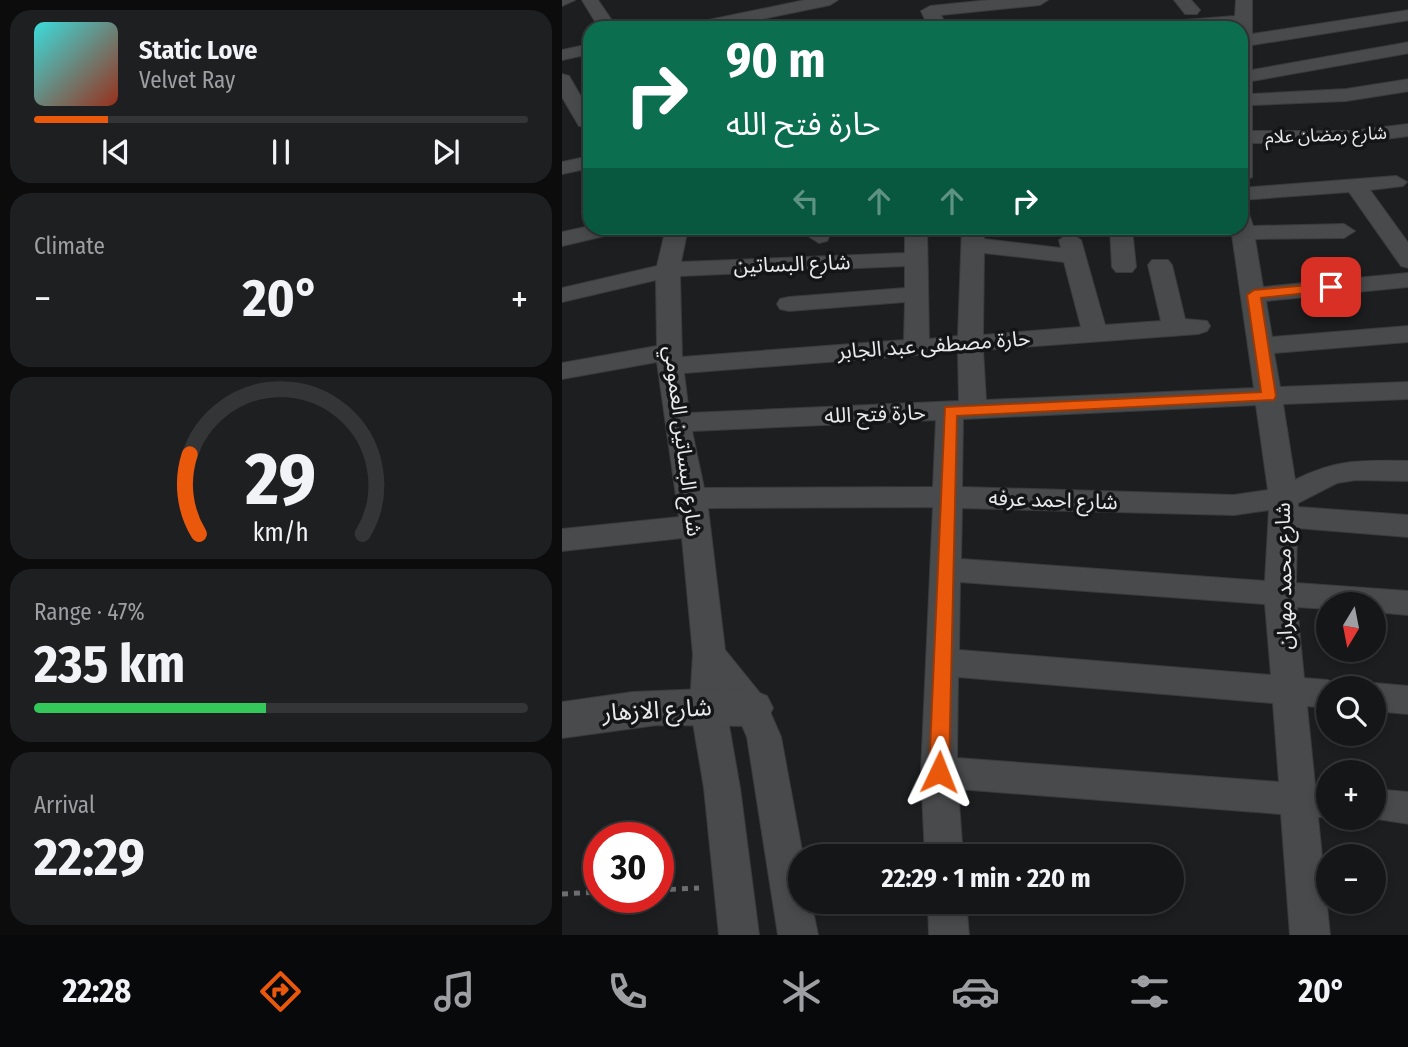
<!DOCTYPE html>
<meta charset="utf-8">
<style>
:root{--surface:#151618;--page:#1e1f21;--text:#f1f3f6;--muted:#9d9fa2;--line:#343537;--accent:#ea580c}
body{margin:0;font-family:"Fira Sans Condensed","Noto Sans Arabic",sans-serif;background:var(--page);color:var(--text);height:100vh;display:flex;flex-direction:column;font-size:26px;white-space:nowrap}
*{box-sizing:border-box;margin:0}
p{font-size:23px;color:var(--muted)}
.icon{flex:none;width:38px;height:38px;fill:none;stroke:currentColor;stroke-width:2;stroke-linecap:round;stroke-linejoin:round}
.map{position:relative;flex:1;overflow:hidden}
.side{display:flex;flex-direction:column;gap:10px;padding:10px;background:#0c0c0d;width:562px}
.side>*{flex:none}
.banner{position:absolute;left:21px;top:21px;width:665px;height:214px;border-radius:21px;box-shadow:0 4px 10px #0003,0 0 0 2px var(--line);background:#0b6e4f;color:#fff;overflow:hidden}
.needle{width:46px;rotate:190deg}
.buttons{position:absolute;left:754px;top:592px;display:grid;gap:14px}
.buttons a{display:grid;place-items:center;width:70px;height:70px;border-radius:50%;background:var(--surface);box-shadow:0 4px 10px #0003,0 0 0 2px var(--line);font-size:35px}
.speed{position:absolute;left:21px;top:822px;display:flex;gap:14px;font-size:35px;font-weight:700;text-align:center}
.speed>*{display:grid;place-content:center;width:91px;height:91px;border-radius:50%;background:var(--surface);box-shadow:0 4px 10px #0003,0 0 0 2px var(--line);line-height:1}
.speed .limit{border:10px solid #d22;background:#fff;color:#111}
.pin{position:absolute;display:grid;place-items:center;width:60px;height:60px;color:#fff;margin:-30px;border-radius:14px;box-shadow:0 4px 10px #0006}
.me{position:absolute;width:77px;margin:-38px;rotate:2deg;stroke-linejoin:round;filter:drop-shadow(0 0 5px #0008)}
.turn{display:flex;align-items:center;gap:24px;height:147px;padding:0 28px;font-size:32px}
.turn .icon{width:91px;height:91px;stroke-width:2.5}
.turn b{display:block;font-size:49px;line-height:60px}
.lanes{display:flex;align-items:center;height:66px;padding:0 28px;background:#0003;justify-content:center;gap:35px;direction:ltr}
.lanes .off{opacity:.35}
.big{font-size:52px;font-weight:700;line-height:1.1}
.side .tile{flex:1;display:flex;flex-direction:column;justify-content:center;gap:10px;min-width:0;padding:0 24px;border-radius:21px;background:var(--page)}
.side .dial{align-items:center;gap:0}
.dial svg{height:182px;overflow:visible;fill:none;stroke:var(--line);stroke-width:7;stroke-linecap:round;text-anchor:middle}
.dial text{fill:var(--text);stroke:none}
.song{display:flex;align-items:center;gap:21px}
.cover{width:84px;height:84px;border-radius:10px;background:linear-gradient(135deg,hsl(180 70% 55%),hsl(10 70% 35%))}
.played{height:7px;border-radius:4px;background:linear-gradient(90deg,var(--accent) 15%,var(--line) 15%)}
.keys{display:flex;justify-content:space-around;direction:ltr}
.heat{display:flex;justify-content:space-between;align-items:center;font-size:38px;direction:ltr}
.charge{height:10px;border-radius:5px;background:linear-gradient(90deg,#34c759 47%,var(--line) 0)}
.trip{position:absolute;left:226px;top:844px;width:396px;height:70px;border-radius:35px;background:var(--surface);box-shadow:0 4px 10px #0003,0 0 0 2px var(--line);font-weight:700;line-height:70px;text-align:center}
.dock{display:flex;height:112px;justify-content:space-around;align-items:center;background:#08090a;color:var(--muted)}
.dock .icon{width:49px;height:49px}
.dock .selected{color:var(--accent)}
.dock b{font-size:32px;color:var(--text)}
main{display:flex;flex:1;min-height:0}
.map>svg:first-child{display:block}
</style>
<main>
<section class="side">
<div class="tile">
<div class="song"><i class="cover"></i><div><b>Static Love</b><p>Velvet Ray</p></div></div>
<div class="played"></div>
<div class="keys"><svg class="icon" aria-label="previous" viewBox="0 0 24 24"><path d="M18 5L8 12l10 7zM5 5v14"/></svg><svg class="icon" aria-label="pause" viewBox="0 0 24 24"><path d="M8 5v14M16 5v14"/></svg><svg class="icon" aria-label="next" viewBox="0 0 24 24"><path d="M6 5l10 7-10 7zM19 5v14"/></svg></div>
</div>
<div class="tile"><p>Climate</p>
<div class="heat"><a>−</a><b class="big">20°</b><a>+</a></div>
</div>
<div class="tile dial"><svg viewBox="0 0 100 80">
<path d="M14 69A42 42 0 1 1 86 69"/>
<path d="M14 69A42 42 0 0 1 10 34" stroke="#ea580c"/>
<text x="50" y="56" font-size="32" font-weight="700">29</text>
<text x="50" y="72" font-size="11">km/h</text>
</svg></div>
<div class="tile"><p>Range · 47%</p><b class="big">235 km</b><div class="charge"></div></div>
<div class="tile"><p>Arrival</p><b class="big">22:29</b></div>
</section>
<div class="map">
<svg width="847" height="935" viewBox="0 0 847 935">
<rect width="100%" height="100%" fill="#1c1e20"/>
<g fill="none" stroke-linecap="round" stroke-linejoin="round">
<defs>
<path id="minor" d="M0,0H13L0,6Z
M20,0H36L55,28H37Z
M243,0H276L268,5L157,28H123L132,23Z
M427,0H486L478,5L379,15L385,28H367L359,11L368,6Z
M612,0H629L638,10L635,14H623Z
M674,0H690V34L847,10V20L690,45V70L847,42V53L690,81V94L784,89L847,79V91L784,101L690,105V131H790L847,124V136L790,143H690V177L679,183V28H575L584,23L673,16Z
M28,44V54L0,60V50Z
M0,74L7,76L28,112V127L17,126L0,97Z
M28,156V168L0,174V162Z
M834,176L845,182L841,186L808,190L847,244V268L839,266L787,192L679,200V188Z
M679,212L687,214L691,226L782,224L793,231L782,238L693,239L701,287L847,273V287L704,301L710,337L847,326V342L712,353L718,387L847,382V399L721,404L733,480C774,459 802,460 847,461V481L794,480L775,483L736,503V507L847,515V537L735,528L734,583L847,591V615L812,612V604H766V609L735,607L742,678L766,680L780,688H766V708L745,706L753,785L766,786L768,817H756L768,935H728L719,814L396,789L401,856H363L359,772L371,507L146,508L163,650L202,698L219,737L241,856H238V901H249L256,935H216L185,737L176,716L162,697L178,788L197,935H157L142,788L128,705L131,654L120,538L0,551V529L117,517L95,362L0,379V363L95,346L94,280L0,302V288L95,266L104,228H126L119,262L343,253V228H365L367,339L396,336L400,228H422V239L499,248L497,240L508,233L519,240L543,325L599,321L586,265L590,260H606L610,265L623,319L645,321L648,326L645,331L636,334L421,350L424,400L692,388L669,228H679ZM422,253L502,262L519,327L421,335ZM343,266V288L227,297L218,299L215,304L218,309L227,311L343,302L342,340L120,357L118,276ZM396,352L397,401L127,413L122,373ZM694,405L706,490L672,495L400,487L401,419ZM374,420L371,487L142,488L130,431ZM400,508L672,515L707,510L703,581L399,559ZM398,582L703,604L709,675L397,650ZM396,677L711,703L717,782L395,758Z
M28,226L58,228L55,233L0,246V232Z
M249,228H271L265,241L257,243L246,236Z
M548,228H570L574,267L570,272H554L550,267Z
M812,683L847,686V714L812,711V688H800Z
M812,789L847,792V824L802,817H812Z
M366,901H404L407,935H367Z"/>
<path id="tertiary" d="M142,689L190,690L205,696L211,708L205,720L190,726L95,725L0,738V702L71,692Z"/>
</defs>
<use href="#minor" stroke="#393a3c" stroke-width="2"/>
<use href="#tertiary" stroke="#393a3c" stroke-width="2"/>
<path stroke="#6c6e6f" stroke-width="5" stroke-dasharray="6 6" stroke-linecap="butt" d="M96,890L137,888
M0,894L37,892"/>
<use href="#minor" fill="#484a4c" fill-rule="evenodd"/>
<use href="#tertiary" fill="#484a4c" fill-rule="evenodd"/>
</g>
<path fill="#ea580c" stroke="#983908" stroke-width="2" d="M769,283L776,287L774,290L699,298L714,396L712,400L395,416L387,772L384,778L377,781L370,778L367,772L383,407L699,392L685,295L692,290Z"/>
<g text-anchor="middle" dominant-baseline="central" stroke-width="7" stroke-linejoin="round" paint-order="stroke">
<g font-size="18" fill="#e9eaeb" stroke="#131517">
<text transform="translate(764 135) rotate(-2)">شارع رمضان علام</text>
</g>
<g font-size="21" fill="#e9eaeb" stroke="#131517">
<text transform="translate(230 264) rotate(-2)">شارع البساتين</text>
<text transform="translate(372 345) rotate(-4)">حارة مصطفى عبد الجابر</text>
<text transform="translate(313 414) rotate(-2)">حارة فتح الله</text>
<text transform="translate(121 441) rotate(83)">شارع البساتين العمومي</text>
<text transform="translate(491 500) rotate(2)">شارع احمد عرفه</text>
<text transform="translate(722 576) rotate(-91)">شارع محمد مهران</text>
</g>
<g font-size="24" fill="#e9eaeb" stroke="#131517">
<text transform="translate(95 710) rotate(-3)">شارع الازهار</text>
</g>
</g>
</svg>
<div class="buttons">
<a><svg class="needle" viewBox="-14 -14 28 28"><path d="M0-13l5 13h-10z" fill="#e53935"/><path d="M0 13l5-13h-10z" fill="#9d9fa2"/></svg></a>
<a><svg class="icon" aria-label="search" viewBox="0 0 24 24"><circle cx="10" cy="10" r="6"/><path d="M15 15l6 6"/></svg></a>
<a>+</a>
<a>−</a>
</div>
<div class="speed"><div class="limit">30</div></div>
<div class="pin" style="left:769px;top:287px;background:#d93025"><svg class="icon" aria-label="arrive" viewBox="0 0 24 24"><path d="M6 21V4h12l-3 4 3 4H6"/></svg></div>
<svg class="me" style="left:377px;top:772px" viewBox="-20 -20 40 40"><path d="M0-17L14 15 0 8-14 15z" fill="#ea580c" stroke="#fff" stroke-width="4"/></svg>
<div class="trip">22:29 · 1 min · 220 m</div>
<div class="banner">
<div class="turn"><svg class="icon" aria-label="right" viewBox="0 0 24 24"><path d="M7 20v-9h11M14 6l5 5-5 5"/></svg><div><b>90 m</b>حارة فتح الله</div></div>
<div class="lanes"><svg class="icon off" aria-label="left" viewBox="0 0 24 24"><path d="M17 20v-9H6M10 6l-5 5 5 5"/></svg><svg class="icon off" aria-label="ahead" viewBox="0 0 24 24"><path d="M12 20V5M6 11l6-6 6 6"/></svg><svg class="icon off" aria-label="ahead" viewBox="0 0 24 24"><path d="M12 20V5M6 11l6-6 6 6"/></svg><svg class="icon" aria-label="right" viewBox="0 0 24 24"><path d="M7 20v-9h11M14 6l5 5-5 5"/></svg></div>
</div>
</div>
</main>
<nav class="dock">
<b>22:28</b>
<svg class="icon selected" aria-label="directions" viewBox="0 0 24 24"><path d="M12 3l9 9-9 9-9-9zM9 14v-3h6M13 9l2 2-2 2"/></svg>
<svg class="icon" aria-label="music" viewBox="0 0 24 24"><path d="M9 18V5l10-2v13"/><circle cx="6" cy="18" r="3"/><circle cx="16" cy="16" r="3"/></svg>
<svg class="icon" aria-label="phone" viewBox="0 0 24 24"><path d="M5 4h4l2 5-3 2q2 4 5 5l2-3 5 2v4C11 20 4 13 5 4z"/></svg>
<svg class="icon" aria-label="climate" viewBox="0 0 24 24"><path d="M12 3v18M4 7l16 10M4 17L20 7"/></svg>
<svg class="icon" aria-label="car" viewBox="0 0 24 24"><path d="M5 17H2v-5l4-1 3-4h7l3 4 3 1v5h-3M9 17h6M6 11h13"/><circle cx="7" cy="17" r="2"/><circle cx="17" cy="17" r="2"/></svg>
<svg class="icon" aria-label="filters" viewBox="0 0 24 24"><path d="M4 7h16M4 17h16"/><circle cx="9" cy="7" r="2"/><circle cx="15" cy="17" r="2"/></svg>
<b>20°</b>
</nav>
